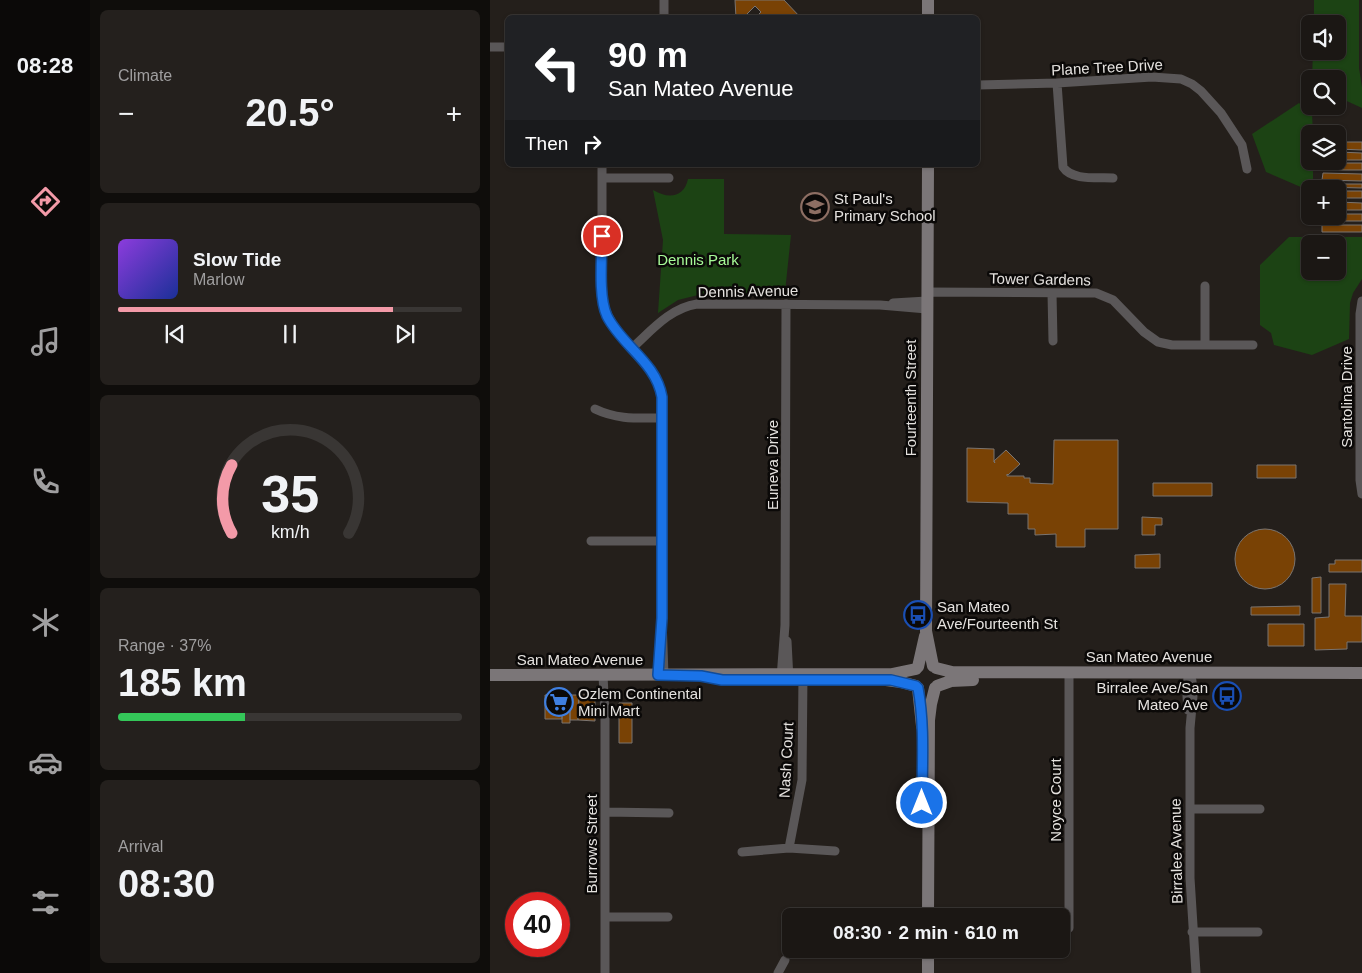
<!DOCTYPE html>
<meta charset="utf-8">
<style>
:root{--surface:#1b1714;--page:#24201d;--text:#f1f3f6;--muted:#a09fa0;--line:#393634;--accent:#f39aa8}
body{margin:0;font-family:Helvetica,sans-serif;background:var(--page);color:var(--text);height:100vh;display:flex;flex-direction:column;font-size:19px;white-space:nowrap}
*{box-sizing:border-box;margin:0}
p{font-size:16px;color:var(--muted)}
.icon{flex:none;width:28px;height:28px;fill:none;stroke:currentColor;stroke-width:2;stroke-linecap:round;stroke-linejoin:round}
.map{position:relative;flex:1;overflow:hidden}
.drawer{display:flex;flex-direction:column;gap:10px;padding:10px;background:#0f0d0b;width:400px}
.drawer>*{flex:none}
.banner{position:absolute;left:15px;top:15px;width:475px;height:152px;border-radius:8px;box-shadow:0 1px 4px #0004,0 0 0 1px var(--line);background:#202124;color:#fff;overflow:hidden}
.buttons{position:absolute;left:811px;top:15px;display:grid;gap:10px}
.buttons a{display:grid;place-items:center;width:45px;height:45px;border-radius:8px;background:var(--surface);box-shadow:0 1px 4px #0004,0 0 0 1px var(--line);font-size:25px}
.speed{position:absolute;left:15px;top:892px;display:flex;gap:10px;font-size:25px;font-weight:700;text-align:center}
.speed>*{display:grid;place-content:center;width:65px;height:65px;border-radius:50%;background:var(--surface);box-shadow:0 1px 4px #0004,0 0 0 1px var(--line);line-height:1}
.speed .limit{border:8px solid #d22;background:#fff;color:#111}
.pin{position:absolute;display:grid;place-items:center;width:42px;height:42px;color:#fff;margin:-21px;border:2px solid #fff;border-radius:50%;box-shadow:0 1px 5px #0007}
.me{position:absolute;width:55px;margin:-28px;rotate:0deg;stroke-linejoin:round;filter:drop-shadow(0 0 4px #0008)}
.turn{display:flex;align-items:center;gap:18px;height:105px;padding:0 20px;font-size:22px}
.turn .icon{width:65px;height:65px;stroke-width:2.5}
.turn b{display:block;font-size:35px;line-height:42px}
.then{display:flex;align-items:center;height:48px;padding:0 20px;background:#0003;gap:10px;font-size:19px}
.big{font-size:38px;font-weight:800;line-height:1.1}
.drawer .tile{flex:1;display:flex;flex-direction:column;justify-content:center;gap:8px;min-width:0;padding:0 18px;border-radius:8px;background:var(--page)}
.drawer .dial{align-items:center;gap:0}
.dial svg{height:130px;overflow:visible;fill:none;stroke:var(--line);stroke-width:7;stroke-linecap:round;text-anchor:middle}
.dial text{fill:var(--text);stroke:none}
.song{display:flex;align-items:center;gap:15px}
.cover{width:60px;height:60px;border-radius:8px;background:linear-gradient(135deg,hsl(270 70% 55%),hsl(230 70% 35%))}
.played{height:5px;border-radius:2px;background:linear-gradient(90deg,var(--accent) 80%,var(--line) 80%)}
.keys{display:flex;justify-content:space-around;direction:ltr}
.heat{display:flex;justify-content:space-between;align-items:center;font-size:28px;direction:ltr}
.charge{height:8px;border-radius:4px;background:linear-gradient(90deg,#34c759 37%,var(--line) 0)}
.trip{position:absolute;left:292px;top:908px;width:288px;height:50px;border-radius:8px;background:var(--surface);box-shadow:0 1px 4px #0004,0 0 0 1px var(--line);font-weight:800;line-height:50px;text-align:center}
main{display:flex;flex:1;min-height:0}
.dock{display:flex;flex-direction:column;width:90px;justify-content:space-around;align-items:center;background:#0b0908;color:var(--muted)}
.dock .icon{width:35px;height:35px}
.dock .active{color:var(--accent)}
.dock b{font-size:22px;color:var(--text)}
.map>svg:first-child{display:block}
</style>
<main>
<nav class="dock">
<b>08:28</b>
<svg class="icon active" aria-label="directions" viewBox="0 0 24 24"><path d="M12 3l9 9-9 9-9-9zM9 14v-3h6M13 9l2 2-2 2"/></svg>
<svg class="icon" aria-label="music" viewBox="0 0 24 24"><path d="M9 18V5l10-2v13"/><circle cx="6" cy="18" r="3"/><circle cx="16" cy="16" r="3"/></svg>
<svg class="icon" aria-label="phone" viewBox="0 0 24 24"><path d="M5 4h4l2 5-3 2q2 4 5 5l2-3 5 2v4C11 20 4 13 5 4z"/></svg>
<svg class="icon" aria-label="climate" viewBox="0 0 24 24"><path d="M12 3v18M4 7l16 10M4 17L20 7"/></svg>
<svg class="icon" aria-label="car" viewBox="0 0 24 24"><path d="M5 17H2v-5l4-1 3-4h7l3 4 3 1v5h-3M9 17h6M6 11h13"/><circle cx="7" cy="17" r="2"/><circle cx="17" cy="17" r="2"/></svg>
<svg class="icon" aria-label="filters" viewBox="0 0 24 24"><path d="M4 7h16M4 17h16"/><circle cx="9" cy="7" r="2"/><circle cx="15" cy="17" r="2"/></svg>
</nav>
<section class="drawer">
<div class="tile"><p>Climate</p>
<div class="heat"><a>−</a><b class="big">20.5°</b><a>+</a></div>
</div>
<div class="tile">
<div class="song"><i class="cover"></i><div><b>Slow Tide</b><p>Marlow</p></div></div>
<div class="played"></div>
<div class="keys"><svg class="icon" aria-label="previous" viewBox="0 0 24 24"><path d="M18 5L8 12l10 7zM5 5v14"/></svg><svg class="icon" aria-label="pause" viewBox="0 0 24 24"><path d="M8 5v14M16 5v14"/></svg><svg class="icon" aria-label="next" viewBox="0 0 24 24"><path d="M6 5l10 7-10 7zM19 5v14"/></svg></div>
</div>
<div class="tile dial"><svg viewBox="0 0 100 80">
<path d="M14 69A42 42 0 1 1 86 69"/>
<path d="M14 69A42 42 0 0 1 14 27" stroke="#f39aa8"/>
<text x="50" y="56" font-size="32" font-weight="700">35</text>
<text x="50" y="72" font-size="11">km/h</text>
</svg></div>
<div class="tile"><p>Range · 37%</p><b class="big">185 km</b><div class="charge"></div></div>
<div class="tile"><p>Arrival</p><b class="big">08:30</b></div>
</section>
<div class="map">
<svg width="872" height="973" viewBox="0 0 872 973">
<rect width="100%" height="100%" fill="#241f1b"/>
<path fill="#1c4314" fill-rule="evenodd" d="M824,0H869V68L872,87V108L848,97V79H822L823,51H848V24H824Z
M809,103L822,113L823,134H820V161H823V189H820V191L776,172L762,134Z
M198,179H234V234L301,235L295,292L208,295L188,300L168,313L173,240L163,190C178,199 194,198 198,179Z
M799,237H872V279L863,293L860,303L859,339L822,355L784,345L781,333L770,325V265ZM820,244H848V271H820Z"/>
<path fill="#794205" stroke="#7a7470" d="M245,0H294L311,18H265L271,12L265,6L253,18H246Z
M848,142H872V150L848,149Z
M848,152L872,153V160H848Z
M833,163H872V170H832Z
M833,173L872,174V181L832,180Z
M832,184H872V188L832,187Z
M848,191H872V198H848Z
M848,202L872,203V210H848Z
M848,214H872V221H832V216H848Z
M832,225H872V232H832Z
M564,440H628V529H595V547H566V534L545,535V529H538V514H518V503L477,502V448L504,449V462L505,463L504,461L516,450L530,464L518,475L517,474V476H534V478H540V483L563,484Z
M767,465H806V478H767Z
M663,483H722V496H663Z
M652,517L672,518V525H665V535H652Z
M745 559a30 30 0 1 1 60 0a30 30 0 1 1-60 0Z
M670,554V568H645V555Z
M845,560H872V572H839V564H845Z
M831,577V613H822V578Z
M839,584H856L855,616H872V642H857V649L825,650V618L839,617Z
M810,606V615H761V607Z
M778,624H814V646H778Z
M55,695H72V719H55Z
M72,695H80V723H72Z
M80,695H89L88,720H80Z
M89,695H105V721L88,720Z
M129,703H142V743H129Z"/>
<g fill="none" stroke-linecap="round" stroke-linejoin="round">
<path stroke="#5a5758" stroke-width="9" d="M174,18V0
M0,47H18
M567,83L573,167C582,181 608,177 623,178
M488,85L567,83L662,77L691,79L702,84L711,91L731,113L752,145L757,169
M112,165V292C114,337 165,355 172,397V618L174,676
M112,178H179
M715,286V344
M437,292L606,293L623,300L654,332L668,342L682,345H763
M562,293L563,341
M872,301L870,314V480L872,494
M403,303L437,301
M142,348C161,331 180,308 207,304L390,305L437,309
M105,409C128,420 148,418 173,418
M101,541H172
M297,641L299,680
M699,672L702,681L703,696L700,728V878L706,973
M113,675L115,715V973
M698,676L697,696L698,710
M291,678L295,625L296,304
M700,809H770
M115,812L179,813
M299,848L312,780L313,674
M252,852L299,848L345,851
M115,917H178
M579,928V672
M702,932H768
M288,973L295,960"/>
<path stroke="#7b7678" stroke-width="12" d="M438,18V0
M438,165L436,631L443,666
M428,667L435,636
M446,668L462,672L872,673
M0,675L402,674L426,669
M396,680L411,682L426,686
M447,686L461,681L483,680
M428,688L432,726
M438,916L439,720L441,704L445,688
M438,973V949"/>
</g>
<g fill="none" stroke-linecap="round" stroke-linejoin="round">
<defs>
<path id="route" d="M112,236C112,257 108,297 117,316C132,346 166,362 172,397V618L168,675L211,676L232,680H401L426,686L428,688C435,726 432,765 432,803"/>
</defs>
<use href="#route" stroke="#114b97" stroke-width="12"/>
<use href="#route" stroke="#1a73e8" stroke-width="9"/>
</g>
<defs>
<symbol id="school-ring" viewBox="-11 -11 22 22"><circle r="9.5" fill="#0b0908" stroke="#8d6e63" stroke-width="1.5"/><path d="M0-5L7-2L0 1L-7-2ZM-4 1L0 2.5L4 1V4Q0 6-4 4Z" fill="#8d6e63"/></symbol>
<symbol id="bus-ring" viewBox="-11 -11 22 22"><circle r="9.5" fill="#0b0908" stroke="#1a4fb4" stroke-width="1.5"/><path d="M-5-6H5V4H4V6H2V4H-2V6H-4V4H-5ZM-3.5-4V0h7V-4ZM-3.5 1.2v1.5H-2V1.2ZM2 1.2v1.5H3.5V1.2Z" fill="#1a4fb4"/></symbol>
<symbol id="supermarket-ring" viewBox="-11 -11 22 22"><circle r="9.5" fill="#0b0908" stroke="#3f7fe0" stroke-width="1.5"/><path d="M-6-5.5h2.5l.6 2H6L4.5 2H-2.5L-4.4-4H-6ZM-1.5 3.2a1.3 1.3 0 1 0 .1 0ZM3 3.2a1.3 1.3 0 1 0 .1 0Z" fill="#3f7fe0"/></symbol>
</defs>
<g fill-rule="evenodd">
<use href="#school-ring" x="309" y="191" width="32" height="32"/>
<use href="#bus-ring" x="412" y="599" width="32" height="32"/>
<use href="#bus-ring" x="721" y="680" width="32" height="32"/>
<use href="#supermarket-ring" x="53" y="686" width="32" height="32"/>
</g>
<g text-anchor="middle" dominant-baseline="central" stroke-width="5" stroke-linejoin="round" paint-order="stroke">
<g font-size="15" fill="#e5e2df" stroke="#0b0908">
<text transform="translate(617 67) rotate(-3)">Plane Tree Drive</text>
<text transform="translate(550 279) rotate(1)">Tower Gardens</text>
<text transform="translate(258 291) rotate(-1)">Dennis Avenue</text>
<text transform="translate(856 397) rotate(-90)">Santolina Drive</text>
<text transform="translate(420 398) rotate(-90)">Fourteenth Street</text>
<text transform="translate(282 465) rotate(-90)">Euneva Drive</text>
<text x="659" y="656">San Mateo Avenue</text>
<text x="90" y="659">San Mateo Avenue</text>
<text transform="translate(296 760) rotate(-87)">Nash Court</text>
<text transform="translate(565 800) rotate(-90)">Noyce Court</text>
<text transform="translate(101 844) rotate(-90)">Burrows Street</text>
<text transform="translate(686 851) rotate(-91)">Birralee Avenue</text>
</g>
<g font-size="15" fill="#e5e2df" stroke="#0b0908" text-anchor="start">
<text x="344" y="198">St Paul's<tspan x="344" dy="17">Primary School</tspan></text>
<text x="447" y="606">San Mateo<tspan x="447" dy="17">Ave/Fourteenth St</tspan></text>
<text x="718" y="687" text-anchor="end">Birralee Ave/San<tspan x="718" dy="17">Mateo Ave</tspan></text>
<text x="88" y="693">Ozlem Continental<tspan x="88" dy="17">Mini Mart</tspan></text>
</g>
<g font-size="15" fill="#a6fa97" stroke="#0b0908">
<text x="208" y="259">Dennis Park</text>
</g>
</g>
</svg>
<div class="buttons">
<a><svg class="icon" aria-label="sound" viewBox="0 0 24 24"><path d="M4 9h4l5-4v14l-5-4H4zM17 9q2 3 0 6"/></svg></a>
<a><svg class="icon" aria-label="search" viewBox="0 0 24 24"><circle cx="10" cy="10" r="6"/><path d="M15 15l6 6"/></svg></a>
<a><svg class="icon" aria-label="layers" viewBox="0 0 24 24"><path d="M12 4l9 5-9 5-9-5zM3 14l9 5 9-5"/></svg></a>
<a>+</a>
<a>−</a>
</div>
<div class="speed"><div class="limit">40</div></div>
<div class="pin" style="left:112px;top:236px;background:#d93025"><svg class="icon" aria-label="arrive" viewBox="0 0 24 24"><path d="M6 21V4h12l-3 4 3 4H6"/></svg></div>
<svg class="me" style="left:432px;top:803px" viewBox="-20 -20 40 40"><circle r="17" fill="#1a73e8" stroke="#fff" stroke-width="3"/><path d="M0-11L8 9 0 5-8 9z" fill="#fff"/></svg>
<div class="trip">08:30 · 2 min · 610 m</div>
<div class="banner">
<div class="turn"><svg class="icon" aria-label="left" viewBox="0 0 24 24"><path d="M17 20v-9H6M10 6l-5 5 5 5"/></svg><div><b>90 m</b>San Mateo Avenue</div></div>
<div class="then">Then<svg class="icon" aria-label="right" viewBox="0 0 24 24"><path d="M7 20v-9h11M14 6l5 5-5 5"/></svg></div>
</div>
</div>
</main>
